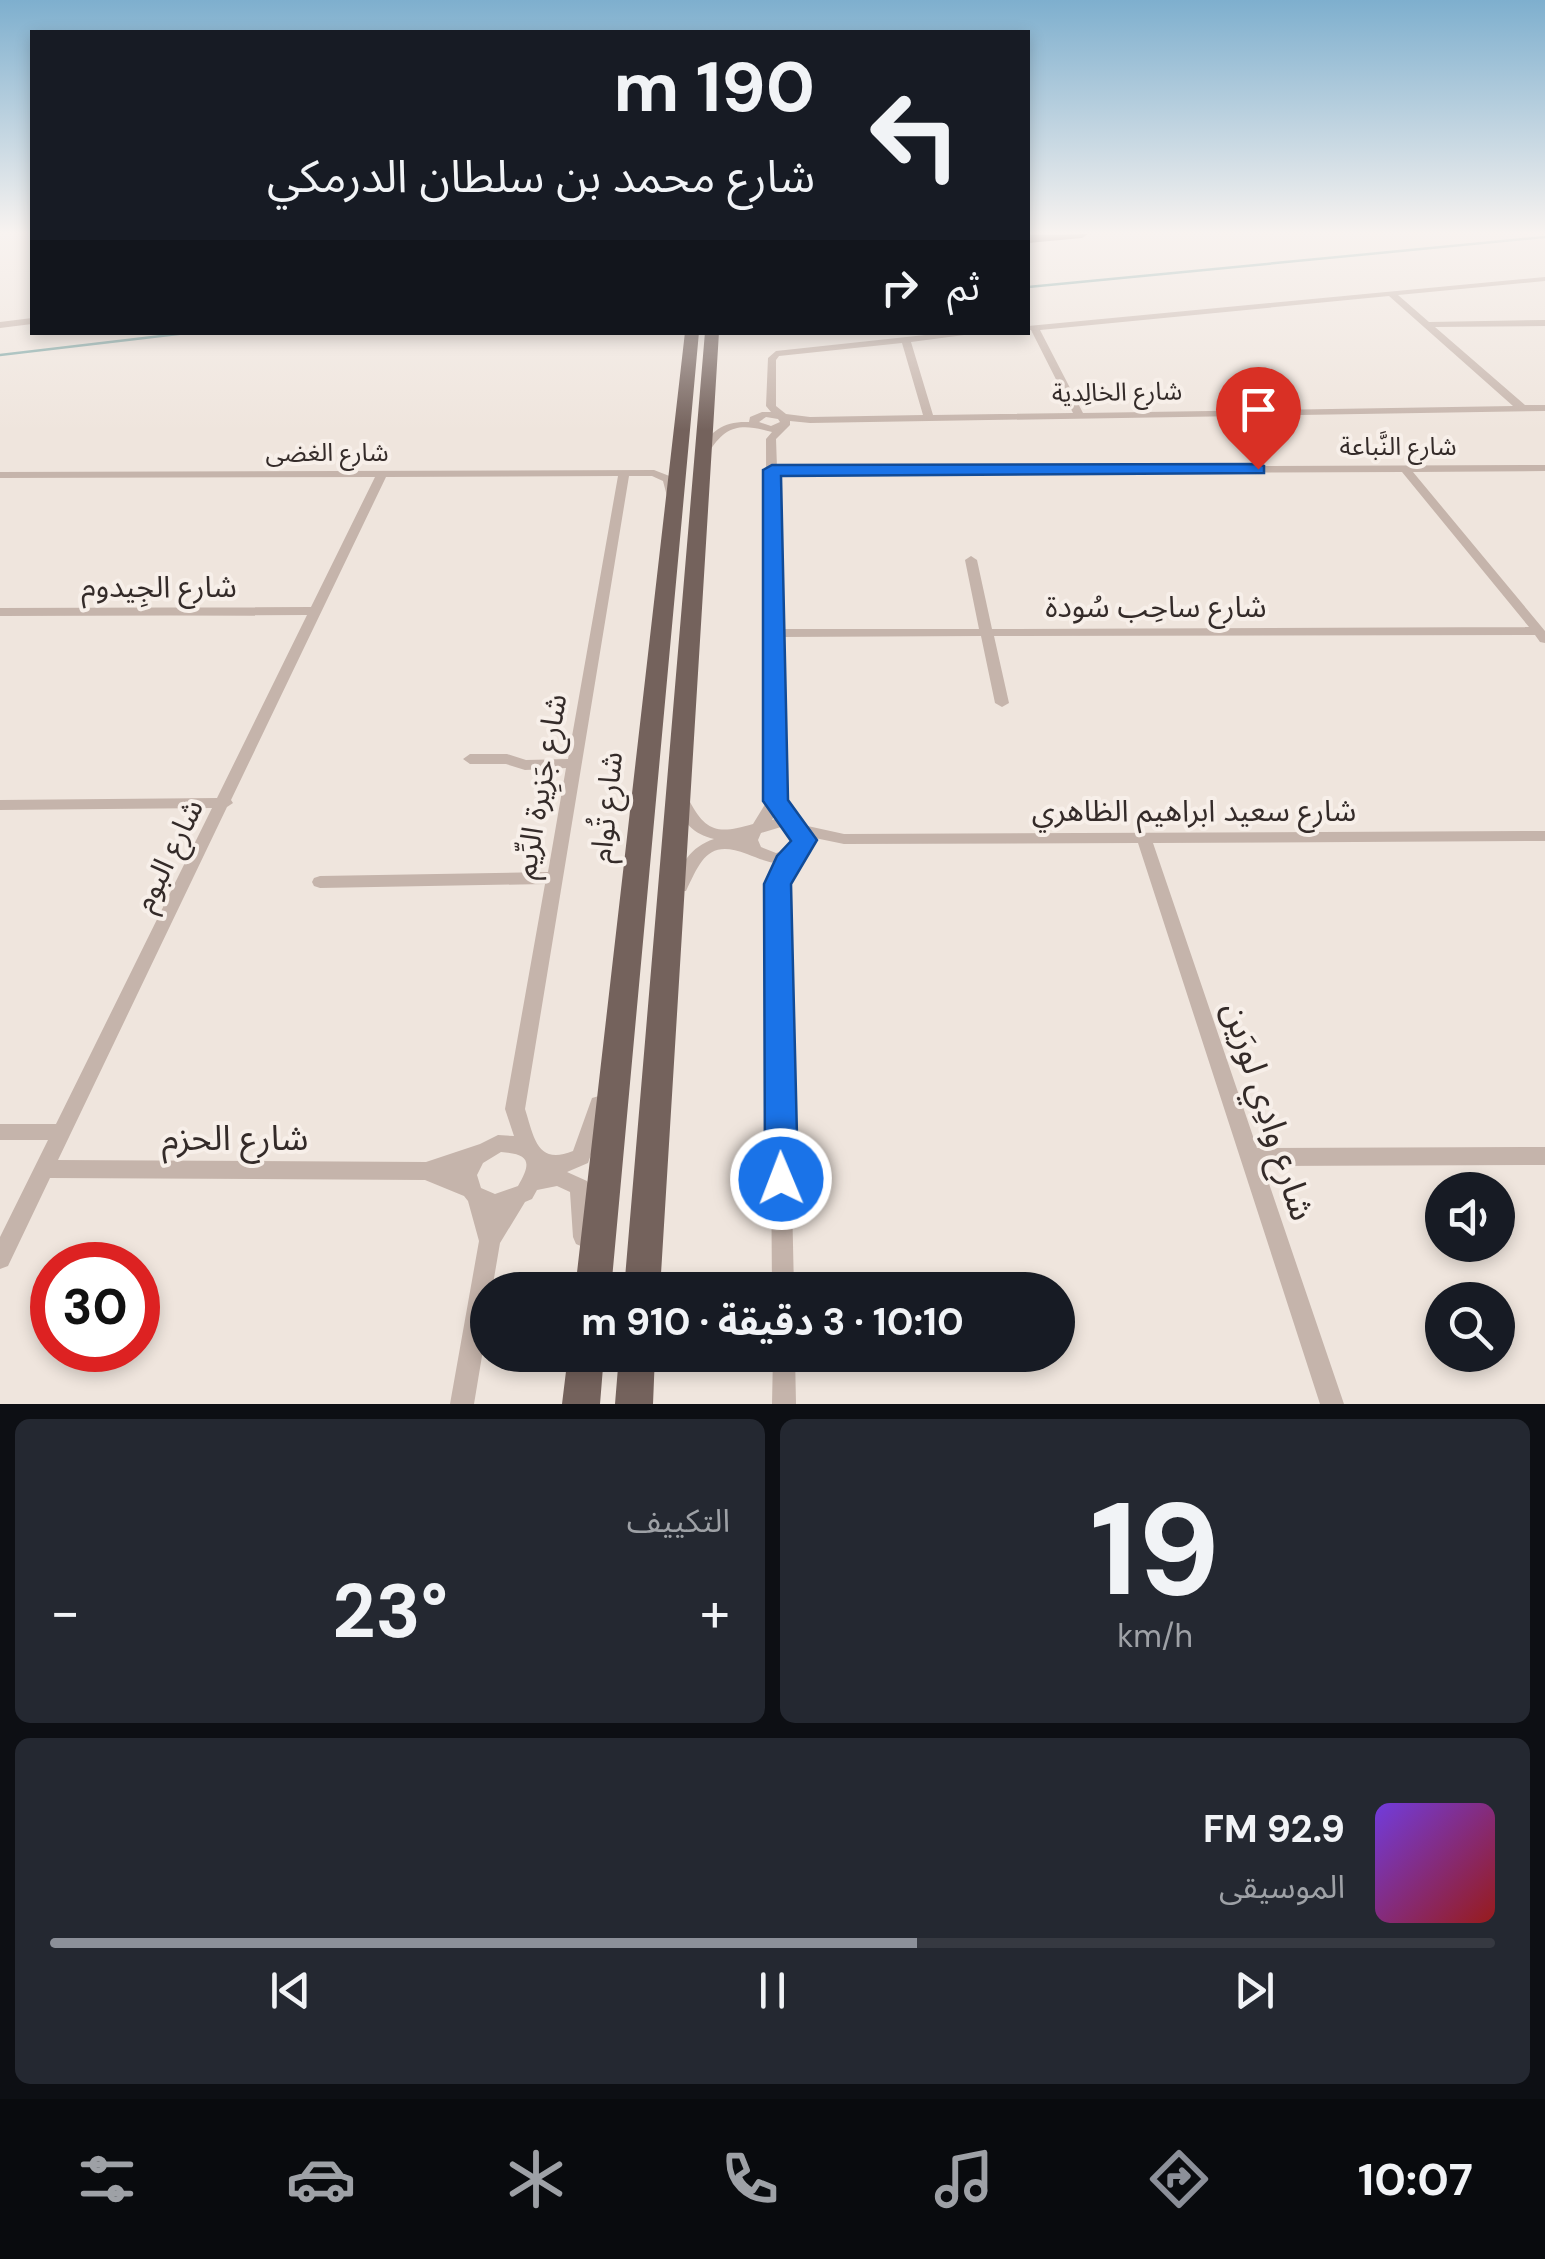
<!DOCTYPE html>
<html lang="ar">
<meta charset="utf-8">
<style>
:root{--surface:#171b24;--page:#242831;--text:#f1f3f6;--muted:#9ea1a6;--line:#363941;--accent:#8c9099}
body{margin:0;font-family:"DM Sans","Noto Sans Arabic",sans-serif;background:var(--page);color:var(--text);direction:rtl;height:100vh;display:flex;flex-direction:column;font-size:38px;white-space:nowrap}
*{box-sizing:border-box;margin:0}
p{font-size:32px;color:var(--muted)}
.icon{flex:none;width:55px;height:55px;fill:none;stroke:currentColor;stroke-width:2;stroke-linecap:round;stroke-linejoin:round}
.map{position:relative;height:1404px;overflow:hidden;direction:ltr}
.sheet{display:flex;flex-direction:column;gap:15px;padding:15px;background:#0d0f14;flex:1}
.sheet>*{flex:none}
.banner{position:absolute;left:30px;top:30px;width:1000px;height:305px;border-radius:0px;box-shadow:0 5px 15px #0003;direction:rtl;background:#171b24;color:var(--text);overflow:hidden}
.buttons{position:absolute;left:1425px;top:1172px;display:grid;gap:20px}
.buttons a{display:grid;place-items:center;width:90px;height:90px;border-radius:50%;background:var(--surface);box-shadow:0 5px 15px #0003;font-size:50px}
.speed{position:absolute;left:30px;top:1242px;display:flex;gap:20px;font-size:50px;font-weight:700;text-align:center}
.speed>*{display:grid;place-content:center;width:130px;height:130px;border-radius:50%;background:var(--surface);box-shadow:0 5px 15px #0003;line-height:1}
.speed .limit{border:15px solid #d22;background:#fff;color:#111}
.pin{position:absolute;display:grid;place-items:center;width:85px;height:85px;color:#fff;margin:-102px -42px;border-radius:50% 50% 50% 0;rotate:-45deg;box-shadow:0 0 10px #0007}
.pin .icon{rotate:45deg}
.me{position:absolute;width:110px;margin:-55px;rotate:359deg;stroke-linejoin:round;filter:drop-shadow(0 0 8px #0008)}
.turn{display:flex;align-items:center;gap:35px;height:210px;padding:0 50px;font-size:45px}
.turn .icon{width:130px;height:130px;stroke-width:2.5}
.turn b{display:block;font-size:70px;line-height:85px}
.then{display:flex;align-items:center;height:95px;padding:0 50px;background:#0003;gap:20px;font-size:38px}
.big{font-size:75px;font-weight:700;line-height:1.1}
.sheet .widget{flex:1;display:flex;flex-direction:column;justify-content:center;gap:15px;min-width:0;padding:0 35px;border-radius:15px;background:var(--page)}
.sheet .dial{align-items:center;gap:0}
.dial b{font-size:130px;line-height:1}
.song{display:flex;align-items:center;gap:30px}
.cover{width:120px;height:120px;border-radius:15px;background:linear-gradient(135deg,hsl(260 70% 55%),hsl(0 70% 35%))}
.played{height:10px;border-radius:5px;background:linear-gradient(90deg,var(--accent) 60%,var(--line) 60%)}
.keys{display:flex;justify-content:space-around;direction:ltr}
.heat{display:flex;justify-content:space-between;align-items:center;font-size:55px;direction:ltr}
.sheet .tiles{flex:1;display:grid;gap:15px;grid-template-columns:1fr 1fr}
.widget:last-child{grid-column:span 2}
.trip{position:absolute;left:470px;top:1272px;width:605px;height:100px;border-radius:50px;background:var(--surface);box-shadow:0 5px 15px #0003;font-weight:700;line-height:100px;text-align:center;direction:rtl}
.tabs{display:flex;height:160px;justify-content:space-around;align-items:center;background:#090b0e;color:var(--muted)}
.tabs .icon{width:70px;height:70px}
.tabs .current{color:var(--accent)}
.tabs b{font-size:45px;color:var(--text)}
.map>svg:first-child{display:block}
</style>
<div class="map">
<svg width="1545" height="1404" viewBox="0 0 1545 1404">
<rect width="100%" height="100%" fill="#efe5dd"/>
<g fill="none" stroke-linecap="round" stroke-linejoin="round">
<path stroke="#80a8a6" stroke-width="2.5" d="M1028,287L1545,237
M0,355L195,332"/>
<path fill="#c5b4ab" fill-rule="evenodd" d="M1545,277V281L1398,295L1429,322L1545,320V326L1435,327L1525,405H1545V411L810,423L790,421V425L776,439L777,468L1545,465V471L1413,472L1545,631V643L1540,642L1535,635L994,636L1009,703L1002,707L995,703L981,636L780,637L783,801L772,820L782,817L803,825L844,834L1545,831V841L1153,843L1257,1148L1545,1147V1165L1263,1166L1344,1404H1320L1138,843L844,844L810,837L806,855L798,857L785,884L794,1290H772L769,884L779,863C768,863 758,858 747,854C708,839 701,860 686,891H674L672,887C681,864 690,847 714,839C693,834 684,823 676,804L679,800H689C706,833 719,834 753,824L767,801L766,439L772,432C740,423 725,425 708,454H700L699,452C711,430 724,421 749,422L750,417L762,412H771L766,406L768,358L776,351L953,332H987L911,342L933,415L1073,413L1031,330H1028V326ZM1389,296L1513,406L1083,413L1040,330ZM902,343L923,415L810,417L786,414L776,406V360L779,356ZM766,417L778,419L780,422L771,426L759,422ZM1402,472L1529,627L992,629L977,560L971,556L965,560L979,629H779L777,474ZM781,827L795,835L793,848L776,853L761,847L758,840L761,833Z
M654,470L672,477L677,498L672,501L668,500L663,481L652,476H629L525,1109C534,1137 537,1166 573,1151L592,1098L599,1096L606,1098L609,1104L588,1163L567,1172L587,1181L590,1187L593,1237L590,1244L583,1247L576,1244L573,1237L570,1192L557,1186L537,1190L532,1199L525,1202L500,1243L492,1290H488V1320L474,1404H450L479,1241L468,1201L464,1196L425,1180L50,1178L8,1266L0,1269V1237L48,1140H0V1124H56L212,808L0,810V800L217,798L307,615L0,616V608L311,607L375,477L0,478V472ZM618,476L568,759L526,760L507,754H470L463,759L470,764H506L525,770L566,768L548,872L320,876L314,878L312,882L314,886L320,888L545,884L505,1109L514,1136L498,1135L480,1144L426,1162L58,1160L227,807L233,803L231,800L386,477ZM501,1152C530,1154 532,1162 518,1186L495,1194L481,1188L477,1175L483,1163Z
M773,1355H795L796,1404H772Z"/>
<path fill="#c5b4ab" fill-rule="evenodd" d="M32,318V324L0,328V322Z"/>
<path fill="#74625c" fill-rule="evenodd" d="M1088,234L1082,238L1028,243V235Z
M685,332H699L611,1290H575Z
M705,332H719L660,1290H624Z
M568,1355H604L600,1404H562Z
M619,1355H655L653,1404H615Z"/>
</g>
<linearGradient id="sky" x2="0" y2="1"><stop stop-color="#7eafce"/><stop offset="0.54" stop-color="#f8f3f0"/><stop offset="1" stop-color="#f8f3f0" stop-opacity="0"/></linearGradient>
<rect width="1545" height="431" fill="url(#sky)"/>
<path fill="#1a73e8" stroke="#114b97" stroke-width="2.5" d="M1258,464L1264,466V473L781,476L788,800L817,840L791,884L798,1179L793,1190L781,1194L769,1190L765,1179L764,884L777,856L791,841L763,801V470L772,465Z"/>
<g text-anchor="middle" dominant-baseline="central" stroke-width="8" stroke-linejoin="round" paint-order="stroke">
<g font-size="25" fill="#342b29" stroke="#f7efe9">
<text transform="translate(1117 392) rotate(-1)">شارع الخالِدية</text>
<text x="1398" y="446">شارع النَّباعة</text>
<text x="327" y="452">شارع الغضى</text>
</g>
<g font-size="30" fill="#342b29" stroke="#f7efe9">
<text x="159" y="586">شارع الجِيدوم</text>
<text x="1156" y="606">شارع ساحِب سُودة</text>
<text transform="translate(540 786) rotate(-80)">شارع جَزِيرة الرِّيم</text>
<text transform="translate(606 807) rotate(-84)">شارع تُوام</text>
<text x="1194" y="810">شارع سعيد ابراهيم الظاهري</text>
<text transform="translate(168 855) rotate(-64)">شارع البوم</text>
</g>
<g font-size="35" fill="#342b29" stroke="#f7efe9">
<text transform="translate(1269 1111) rotate(72)">شارع وادِي لورَين</text>
<text x="235" y="1138">شارع الحزم</text>
</g>
</g>
</svg>
<div class="buttons">
<a><svg class="icon" aria-label="sound" viewBox="0 0 24 24"><path d="M4 9h4l5-4v14l-5-4H4zM17 9q2 3 0 6"/></svg></a>
<a><svg class="icon" aria-label="search" viewBox="0 0 24 24"><circle cx="10" cy="10" r="6"/><path d="M15 15l6 6"/></svg></a>
</div>
<div class="speed"><div class="limit">30</div></div>
<div class="pin" style="left:1258px;top:469px;background:#d93025"><svg class="icon" aria-label="arrive" viewBox="0 0 24 24"><path d="M6 21V4h12l-3 4 3 4H6"/></svg></div>
<svg class="me" style="left:781px;top:1179px" viewBox="-20 -20 40 40"><circle r="17" fill="#1a73e8" stroke="#fff" stroke-width="3"/><path d="M0-11L8 9 0 5-8 9z" fill="#fff"/></svg>
<div class="trip">10:10 · 3 دقيقة · 910 m</div>
<div class="banner">
<div class="turn"><svg class="icon" aria-label="left" viewBox="0 0 24 24"><path d="M17 20v-9H6M10 6l-5 5 5 5"/></svg><div><b>190 m</b>شارع محمد بن سلطان الدرمكي</div></div>
<div class="then">ثم<svg class="icon" aria-label="right" viewBox="0 0 24 24"><path d="M7 20v-9h11M14 6l5 5-5 5"/></svg></div>
</div>
</div>
<section class="sheet">
<div class="tiles">
<div class="widget dial"><b>19</b><p>km/h</p></div>
<div class="widget"><p>التكييف</p>
<div class="heat"><a>−</a><b class="big">23°</b><a>+</a></div>
</div>
<div class="widget">
<div class="song"><i class="cover"></i><div><b>92.9 FM</b><p>الموسيقى</p></div></div>
<div class="played"></div>
<div class="keys"><svg class="icon" aria-label="previous" viewBox="0 0 24 24"><path d="M18 5L8 12l10 7zM5 5v14"/></svg><svg class="icon" aria-label="pause" viewBox="0 0 24 24"><path d="M8 5v14M16 5v14"/></svg><svg class="icon" aria-label="next" viewBox="0 0 24 24"><path d="M6 5l10 7-10 7zM19 5v14"/></svg></div>
</div>
</div>
</section>
<nav class="tabs">
<b>10:07</b>
<svg class="icon current" aria-label="directions" viewBox="0 0 24 24"><path d="M12 3l9 9-9 9-9-9zM9 14v-3h6M13 9l2 2-2 2"/></svg>
<svg class="icon" aria-label="music" viewBox="0 0 24 24"><path d="M9 18V5l10-2v13"/><circle cx="6" cy="18" r="3"/><circle cx="16" cy="16" r="3"/></svg>
<svg class="icon" aria-label="phone" viewBox="0 0 24 24"><path d="M5 4h4l2 5-3 2q2 4 5 5l2-3 5 2v4C11 20 4 13 5 4z"/></svg>
<svg class="icon" aria-label="climate" viewBox="0 0 24 24"><path d="M12 3v18M4 7l16 10M4 17L20 7"/></svg>
<svg class="icon" aria-label="car" viewBox="0 0 24 24"><path d="M5 17H2v-5l4-1 3-4h7l3 4 3 1v5h-3M9 17h6M6 11h13"/><circle cx="7" cy="17" r="2"/><circle cx="17" cy="17" r="2"/></svg>
<svg class="icon" aria-label="filters" viewBox="0 0 24 24"><path d="M4 7h16M4 17h16"/><circle cx="9" cy="7" r="2"/><circle cx="15" cy="17" r="2"/></svg>
</nav>
